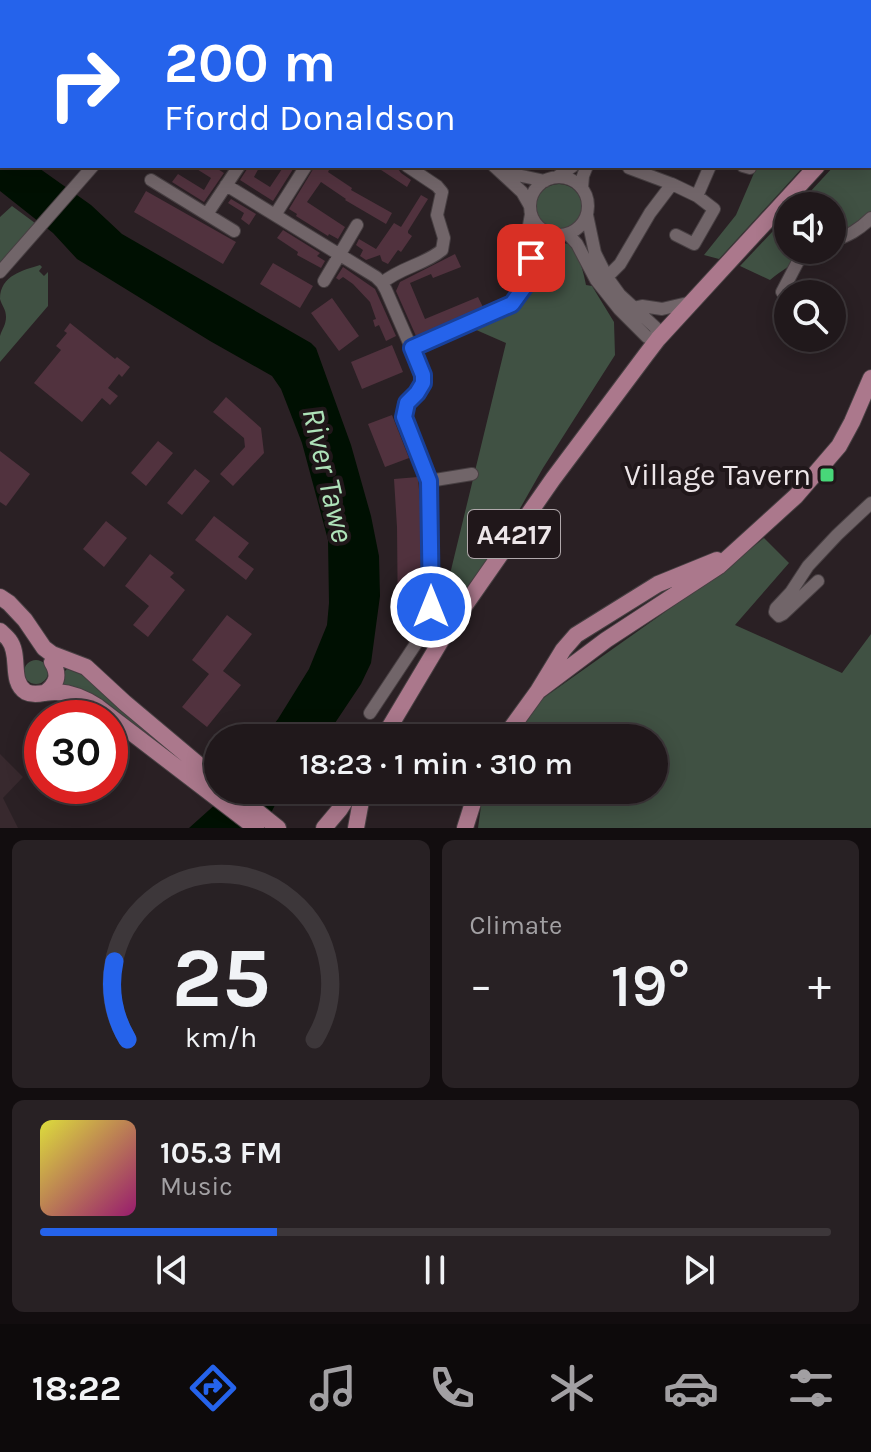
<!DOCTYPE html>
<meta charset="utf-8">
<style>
:root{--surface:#20181b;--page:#282124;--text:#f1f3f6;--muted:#a2a0a3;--line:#3d373a;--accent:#2563eb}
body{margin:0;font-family:Karla,sans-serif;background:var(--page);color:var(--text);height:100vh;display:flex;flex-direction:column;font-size:30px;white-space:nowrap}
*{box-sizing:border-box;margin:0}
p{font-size:26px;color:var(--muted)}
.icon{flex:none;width:44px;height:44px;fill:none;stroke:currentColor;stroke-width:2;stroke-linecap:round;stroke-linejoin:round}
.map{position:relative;height:828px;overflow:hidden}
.details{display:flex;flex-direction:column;gap:12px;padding:12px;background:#120d0f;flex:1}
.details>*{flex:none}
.hud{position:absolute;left:0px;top:0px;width:872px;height:168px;box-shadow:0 4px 20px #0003,0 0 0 2px var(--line);background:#2563eb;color:#fff;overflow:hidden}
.controls{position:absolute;left:774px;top:192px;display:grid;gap:16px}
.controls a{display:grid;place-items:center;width:72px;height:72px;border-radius:50%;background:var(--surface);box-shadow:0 4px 20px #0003,0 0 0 2px var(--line);font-size:40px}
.speed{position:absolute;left:24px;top:700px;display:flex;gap:16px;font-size:40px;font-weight:700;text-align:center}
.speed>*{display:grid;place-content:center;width:104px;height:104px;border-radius:50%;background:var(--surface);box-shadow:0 4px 20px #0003,0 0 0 2px var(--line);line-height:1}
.speed .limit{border:12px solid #d22;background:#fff;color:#111}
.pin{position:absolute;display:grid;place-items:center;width:68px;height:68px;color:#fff;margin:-34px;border-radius:16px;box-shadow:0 4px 12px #0006}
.me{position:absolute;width:88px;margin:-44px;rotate:0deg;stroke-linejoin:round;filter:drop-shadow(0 0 6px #0008)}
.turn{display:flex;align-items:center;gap:28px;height:168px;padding:0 32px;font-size:36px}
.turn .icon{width:104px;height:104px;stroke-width:2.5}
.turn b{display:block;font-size:56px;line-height:68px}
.big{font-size:60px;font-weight:600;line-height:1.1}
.details .widget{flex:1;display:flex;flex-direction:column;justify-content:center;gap:12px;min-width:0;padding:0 28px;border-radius:12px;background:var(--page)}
.details .dial{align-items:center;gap:0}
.dial svg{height:208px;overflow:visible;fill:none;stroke:var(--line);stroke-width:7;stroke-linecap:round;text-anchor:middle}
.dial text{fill:var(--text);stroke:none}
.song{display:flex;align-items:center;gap:24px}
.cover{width:96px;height:96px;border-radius:12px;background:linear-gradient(135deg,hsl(60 70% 55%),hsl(320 70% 35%))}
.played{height:8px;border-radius:4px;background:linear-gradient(90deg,var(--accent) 30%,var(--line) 30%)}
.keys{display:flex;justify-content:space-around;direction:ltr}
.heat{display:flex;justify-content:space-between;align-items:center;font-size:44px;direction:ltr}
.details .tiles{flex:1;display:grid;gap:12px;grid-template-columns:1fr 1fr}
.widget:last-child{grid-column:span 2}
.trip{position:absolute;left:204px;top:724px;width:464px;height:80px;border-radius:40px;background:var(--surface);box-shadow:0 4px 20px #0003,0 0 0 2px var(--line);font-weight:600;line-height:80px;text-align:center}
.tab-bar{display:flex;height:128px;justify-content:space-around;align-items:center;background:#0d0a0b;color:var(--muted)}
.tab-bar .icon{width:56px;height:56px}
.tab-bar .selected{color:var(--accent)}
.tab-bar b{font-size:36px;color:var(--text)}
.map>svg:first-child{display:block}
</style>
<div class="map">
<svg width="871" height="828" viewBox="0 0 871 828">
<rect width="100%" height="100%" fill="#2a2024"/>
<path fill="#38292e" d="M0,0H221L219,2H2V87L0,85Z
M0,754L23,777L3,798L18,828H0Z"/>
<path fill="#405143" d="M871,125V218L832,241V206H797L834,166H870Z
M757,166H804L719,259L704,255L736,215Z
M536 207a23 23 0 1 1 46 0a23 23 0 1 1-46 0Z
M12,206L35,223L0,263V217Z
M788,215V250H804C794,266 784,268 770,280L740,266Z
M561,243L570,244C579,257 583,269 586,285L592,286L614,322L615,355L543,468L509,528L442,629L428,642L443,603L506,343L474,329C491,322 514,315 525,300C544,276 525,259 561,243Z
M40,265L42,267L39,271L44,276L48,272V306L0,362C0,354 0,343 0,336C2,329 6,325 6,317C6,309 2,306 0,299C0,275 24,270 40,265Z
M764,538L789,563L735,625L842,673L871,634V828H478L482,799L487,790H654V738H512L535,704L727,568Z
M24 672a12 12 0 1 1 24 0a12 12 0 1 1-24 0Z
M67,669L85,676L207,779L63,686L65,671Z"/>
<path fill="#001002" d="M0,133L2,135V166H36L91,205L122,234L311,343L316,348L351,445L371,516L379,556L380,596L371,663L361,684L325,738H263L278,719L309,669L327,625L329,603L328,540L302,443L281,389L272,376L210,341L77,259L53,233L0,191Z
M225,790H288L275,805L269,817L253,828H189L218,802Z"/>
<path fill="#51323e" d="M192,166H213L224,173L204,202L172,182L178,174L204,190L211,178Z
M249,166H260L254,177L270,187L284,166H295L273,201L240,180Z
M315,166H331L328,172L352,188L351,190L392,213L386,224L345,200L346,199L321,182L307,202L345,227L338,239L329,234L328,236L296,216L297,214L289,209Z
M375,166H396L401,173L411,180L407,187Z
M146,191L236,242L223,264L134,212Z
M421,195L428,199L408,231V233L412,236L401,252L398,250L388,264L382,261L380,255L366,260L360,256L363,250L356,245L359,239L376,249L394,223L401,227Z
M231,199L256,214L249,225L241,219L244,213L228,203Z
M283,230L320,253L317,256L325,261L321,268L297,255L298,252L277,238Z
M455,254L461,267L433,278L431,274L410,283L425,319L478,297L483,307L416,336L396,291L400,282Z
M273,263L313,286L300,308L260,284Z
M343,267L375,289L396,336L386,341L379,325L375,327L373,320L376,319L370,302L353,284L343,277L339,280L336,278Z
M332,298L359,336L339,351L311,313Z
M70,323L115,359L117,357L130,367L122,377L119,374L108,388L118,396L110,405L102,398L82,422L34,383L61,350L56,346L67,333L64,331Z
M392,345L403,372L362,389L351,362Z
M226,397L261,428L264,453L233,486L220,474L245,447L244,438L213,412Z
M392,415L409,458L385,467L368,424Z
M158,441L173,453L146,486L131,473Z
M0,451L30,474L6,506L0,502Z
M195,469L210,481L182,515L167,503Z
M418,477L420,501L422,606L419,624L416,628H398L397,527L394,479Z
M214,516L249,543L238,557L254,569L246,580L195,540Z
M106,521L127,538L104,567L83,549Z
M150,554L174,573L170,577L185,590L148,637L133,625L149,606L125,586Z
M227,615L252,634L223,671L241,685L207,727L182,707L209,674L192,660Z"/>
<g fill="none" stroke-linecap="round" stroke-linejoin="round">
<defs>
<path id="minor" d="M637,0V2
M811,0L816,2
M716,2V0
M785,2L786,0
M494,166L522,192L530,206
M743,166L750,168
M629,168L672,184
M505,169L517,175L545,181
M557,177L573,166
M530 206a29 29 0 1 1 58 0a29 29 0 1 1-58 0Z
M151,180L234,231
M226,185L376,277L382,283L386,290L423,375L421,389L407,403L404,417L429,481L431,607L427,627L370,713
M582,188L583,176L587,166
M207,214L239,166
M275,215L306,166
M568,234L577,244L596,280L619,309L647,337L658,339L656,328L620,295L607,277L595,253L587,215
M676,235L694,244L714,209L697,196
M832,241C848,236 859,230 871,218
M531,258L528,231L531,214
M0,272L93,166
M607,277L620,264L650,213L672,184L697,196L710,166
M324,281L357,225
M382,283C401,267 424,265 442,250L444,238L437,215L442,192L437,186L407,166
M782,292L804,250
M633,308L642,306L662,309L692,302
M412,348L512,304L525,286L531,258L538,245L553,235
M429,481L472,474
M818,581L783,614L779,616L775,612L776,608L791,592L808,566L837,535L871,503"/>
<path id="major" d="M870,109L871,108
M0,597L9,603L25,620L44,648L52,654L86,667L125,703L218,781
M0,631C2,633 8,638 9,640C21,655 9,681 26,692C36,697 47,691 57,692C73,693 86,699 98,707L256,828
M538,691L606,640L719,566L796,496L839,446L852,422L871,378
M45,693C57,684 60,675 52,662
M383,738L445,634L553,479L645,356L658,339L817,166
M504,738L538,691L563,650L576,635L658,584L717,560
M230,790L278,828
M324,828L340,809L352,790
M356,828L363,790
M465,828L477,790"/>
</defs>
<use href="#minor" stroke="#473f42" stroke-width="14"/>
<use href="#major" stroke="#473f42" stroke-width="18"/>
<use href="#minor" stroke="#716569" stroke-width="12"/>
<use href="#major" stroke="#ab788c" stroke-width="16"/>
</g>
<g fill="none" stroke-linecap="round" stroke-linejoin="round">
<defs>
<path id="route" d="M431,607L429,481L404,417L407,403L417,393L423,383V375L412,348L512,304L525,286L531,258"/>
</defs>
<use href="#route" stroke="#184099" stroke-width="20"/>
<use href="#route" stroke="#2563eb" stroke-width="14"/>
</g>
<rect fill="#48d779" stroke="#20171a" stroke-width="3" x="819" y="467" width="16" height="16" rx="4"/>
<g text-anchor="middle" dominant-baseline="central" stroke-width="8" stroke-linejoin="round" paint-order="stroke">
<rect fill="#20171a" stroke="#b0a8ab" stroke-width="2" x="468" y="510" width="92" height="48" rx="6"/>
<g font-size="28" font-weight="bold" fill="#ede6e9">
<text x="514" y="534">A4217</text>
</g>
<g font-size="30" fill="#ede6e9" stroke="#20171a" text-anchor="end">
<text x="811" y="475">Village Tavern</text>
</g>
<g font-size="32" font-style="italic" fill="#aee2b9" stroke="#20171a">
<text transform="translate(328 475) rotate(77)">River Tawe</text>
</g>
</g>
</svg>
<div class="controls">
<a><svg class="icon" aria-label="sound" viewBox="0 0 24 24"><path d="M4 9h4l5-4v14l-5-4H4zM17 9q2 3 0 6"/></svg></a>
<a><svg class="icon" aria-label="search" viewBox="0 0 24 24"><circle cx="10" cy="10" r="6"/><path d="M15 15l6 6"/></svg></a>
</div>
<div class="speed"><div class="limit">30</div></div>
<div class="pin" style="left:531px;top:258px;background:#d93025"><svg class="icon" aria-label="arrive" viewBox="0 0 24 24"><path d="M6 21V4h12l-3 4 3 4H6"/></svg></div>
<svg class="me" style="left:431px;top:607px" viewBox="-20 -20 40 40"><circle r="17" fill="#2563eb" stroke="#fff" stroke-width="3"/><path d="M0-11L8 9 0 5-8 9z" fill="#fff"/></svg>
<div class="trip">18:23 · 1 min · 310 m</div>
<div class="hud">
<div class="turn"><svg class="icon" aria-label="right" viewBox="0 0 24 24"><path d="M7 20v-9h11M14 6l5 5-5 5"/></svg><div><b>200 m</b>Ffordd Donaldson</div></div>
</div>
</div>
<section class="details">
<div class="tiles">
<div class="widget dial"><svg viewBox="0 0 100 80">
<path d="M14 69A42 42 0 1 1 86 69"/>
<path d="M14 69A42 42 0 0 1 9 39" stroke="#2563eb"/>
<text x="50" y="56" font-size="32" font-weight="700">25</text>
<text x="50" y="72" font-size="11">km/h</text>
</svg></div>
<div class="widget"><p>Climate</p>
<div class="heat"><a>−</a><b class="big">19°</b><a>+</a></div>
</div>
<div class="widget">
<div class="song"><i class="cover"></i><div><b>105.3 FM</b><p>Music</p></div></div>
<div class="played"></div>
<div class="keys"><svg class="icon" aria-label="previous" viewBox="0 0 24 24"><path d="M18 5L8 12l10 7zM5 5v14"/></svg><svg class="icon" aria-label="pause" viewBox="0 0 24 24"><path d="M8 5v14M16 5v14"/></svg><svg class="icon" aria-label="next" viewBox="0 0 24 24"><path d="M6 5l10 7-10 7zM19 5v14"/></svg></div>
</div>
</div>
</section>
<nav class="tab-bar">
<b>18:22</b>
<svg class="icon selected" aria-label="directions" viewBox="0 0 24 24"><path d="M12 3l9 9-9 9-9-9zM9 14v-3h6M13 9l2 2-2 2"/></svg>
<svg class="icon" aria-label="music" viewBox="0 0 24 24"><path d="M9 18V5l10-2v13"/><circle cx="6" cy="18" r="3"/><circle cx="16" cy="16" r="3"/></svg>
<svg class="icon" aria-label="phone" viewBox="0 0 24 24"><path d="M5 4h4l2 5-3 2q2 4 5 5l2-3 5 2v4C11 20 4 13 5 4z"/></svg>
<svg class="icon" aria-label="climate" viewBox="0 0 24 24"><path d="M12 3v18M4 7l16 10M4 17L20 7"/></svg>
<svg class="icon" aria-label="car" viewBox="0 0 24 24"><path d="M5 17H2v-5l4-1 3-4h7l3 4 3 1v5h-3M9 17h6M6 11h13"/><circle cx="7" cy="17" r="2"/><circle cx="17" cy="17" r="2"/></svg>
<svg class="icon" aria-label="filters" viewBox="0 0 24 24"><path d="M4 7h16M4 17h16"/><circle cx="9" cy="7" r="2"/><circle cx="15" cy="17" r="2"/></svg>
</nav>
